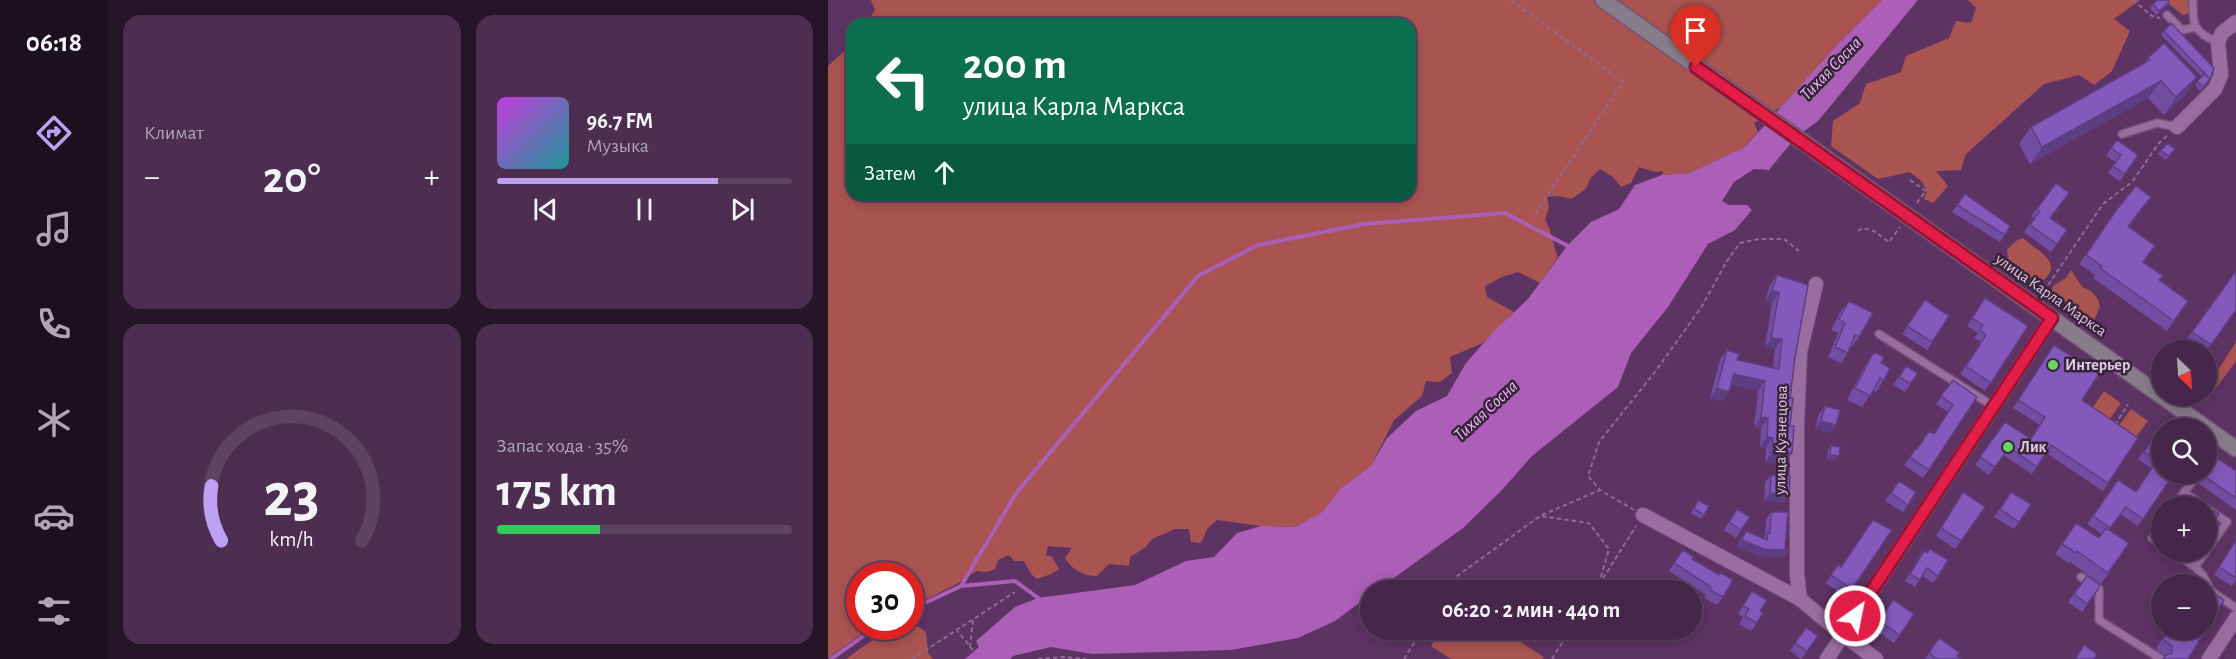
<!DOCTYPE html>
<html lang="ru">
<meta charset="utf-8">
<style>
:root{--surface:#46264a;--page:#4d2e51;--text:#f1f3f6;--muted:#b0a5b5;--line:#5e4362;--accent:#bca0f2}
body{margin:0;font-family:"Alegreya Sans",sans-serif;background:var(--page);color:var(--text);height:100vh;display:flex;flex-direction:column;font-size:22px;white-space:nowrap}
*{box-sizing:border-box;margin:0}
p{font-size:20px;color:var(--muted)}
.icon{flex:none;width:33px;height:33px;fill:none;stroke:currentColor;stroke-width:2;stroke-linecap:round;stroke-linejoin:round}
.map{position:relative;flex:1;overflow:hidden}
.drawer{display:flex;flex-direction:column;gap:15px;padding:15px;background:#261529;width:720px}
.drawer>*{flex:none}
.guide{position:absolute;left:18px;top:18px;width:570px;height:183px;border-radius:18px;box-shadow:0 3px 15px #0003,0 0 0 2px var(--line);background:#0b6e4f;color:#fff;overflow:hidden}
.needle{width:39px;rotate:155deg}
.tools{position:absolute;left:1323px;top:340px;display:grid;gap:12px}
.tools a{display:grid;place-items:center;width:66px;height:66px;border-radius:50%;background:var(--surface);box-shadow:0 3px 15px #0003,0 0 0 2px var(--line);font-size:30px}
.speed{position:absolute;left:18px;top:562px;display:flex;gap:12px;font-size:30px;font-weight:700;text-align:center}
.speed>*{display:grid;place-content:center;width:78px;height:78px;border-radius:50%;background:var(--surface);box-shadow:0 3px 15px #0003,0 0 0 2px var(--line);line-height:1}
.speed .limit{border:9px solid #d22;background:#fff;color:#111}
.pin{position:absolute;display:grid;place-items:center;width:51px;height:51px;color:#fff;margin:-62px -26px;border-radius:50% 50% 50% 0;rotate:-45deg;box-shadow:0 0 6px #0007}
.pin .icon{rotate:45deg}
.me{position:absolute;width:66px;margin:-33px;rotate:33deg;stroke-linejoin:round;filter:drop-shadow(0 0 4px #0008)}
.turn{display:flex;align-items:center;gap:21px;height:126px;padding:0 18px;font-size:27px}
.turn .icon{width:78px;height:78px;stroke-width:2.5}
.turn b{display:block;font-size:42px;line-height:51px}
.then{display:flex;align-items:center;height:57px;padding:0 18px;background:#0003;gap:12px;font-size:22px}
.big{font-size:45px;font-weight:700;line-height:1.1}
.drawer .tile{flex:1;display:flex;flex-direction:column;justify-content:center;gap:9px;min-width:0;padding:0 21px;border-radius:18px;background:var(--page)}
.drawer .dial{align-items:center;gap:0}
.dial svg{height:156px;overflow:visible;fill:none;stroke:var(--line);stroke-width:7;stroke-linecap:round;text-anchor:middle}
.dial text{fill:var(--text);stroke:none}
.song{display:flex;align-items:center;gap:18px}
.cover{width:72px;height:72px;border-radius:9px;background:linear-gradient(135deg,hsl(290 70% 55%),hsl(180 70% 35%))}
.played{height:6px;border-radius:3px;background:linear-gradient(90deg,var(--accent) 75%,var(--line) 75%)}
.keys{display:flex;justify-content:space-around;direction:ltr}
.heat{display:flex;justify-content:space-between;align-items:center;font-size:33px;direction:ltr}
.charge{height:9px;border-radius:4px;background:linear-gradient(90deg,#34c759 35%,var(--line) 0)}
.drawer .tiles{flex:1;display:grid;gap:15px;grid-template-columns:repeat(2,1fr)}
.trip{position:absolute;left:532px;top:580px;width:342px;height:60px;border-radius:30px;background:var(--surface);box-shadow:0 3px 15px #0003,0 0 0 2px var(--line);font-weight:700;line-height:60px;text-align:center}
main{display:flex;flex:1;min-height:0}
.menu{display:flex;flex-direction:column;width:108px;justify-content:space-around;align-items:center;background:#1c0f1e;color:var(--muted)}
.menu .icon{width:42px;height:42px}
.menu .active{color:var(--accent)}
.menu b{font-size:27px;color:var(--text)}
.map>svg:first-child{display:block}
</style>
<main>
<nav class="menu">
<b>06:18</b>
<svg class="icon active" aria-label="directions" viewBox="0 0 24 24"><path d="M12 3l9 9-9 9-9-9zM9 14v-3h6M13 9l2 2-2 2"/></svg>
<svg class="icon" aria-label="music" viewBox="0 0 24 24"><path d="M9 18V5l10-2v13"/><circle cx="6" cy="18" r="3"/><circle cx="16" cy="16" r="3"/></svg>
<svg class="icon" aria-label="phone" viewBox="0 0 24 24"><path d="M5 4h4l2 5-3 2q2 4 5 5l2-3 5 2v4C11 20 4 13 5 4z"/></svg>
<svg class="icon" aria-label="climate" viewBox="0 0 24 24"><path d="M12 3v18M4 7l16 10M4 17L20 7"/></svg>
<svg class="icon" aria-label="car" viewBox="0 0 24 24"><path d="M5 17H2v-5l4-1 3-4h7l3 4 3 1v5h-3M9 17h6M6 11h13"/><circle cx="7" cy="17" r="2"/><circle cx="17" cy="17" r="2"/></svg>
<svg class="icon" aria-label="filters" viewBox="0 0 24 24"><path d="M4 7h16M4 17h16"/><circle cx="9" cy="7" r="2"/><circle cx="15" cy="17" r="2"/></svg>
</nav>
<section class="drawer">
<div class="tiles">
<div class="tile"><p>Климат</p>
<div class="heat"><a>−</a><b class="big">20°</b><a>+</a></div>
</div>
<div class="tile">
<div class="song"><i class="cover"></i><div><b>96.7 FM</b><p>Музыка</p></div></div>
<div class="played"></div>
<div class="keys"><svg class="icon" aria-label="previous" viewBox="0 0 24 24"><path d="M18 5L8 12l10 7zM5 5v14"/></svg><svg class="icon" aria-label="pause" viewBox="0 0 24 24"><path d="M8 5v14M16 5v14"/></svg><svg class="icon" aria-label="next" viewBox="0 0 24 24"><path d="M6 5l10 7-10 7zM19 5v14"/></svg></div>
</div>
<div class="tile dial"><svg viewBox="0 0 100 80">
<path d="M14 69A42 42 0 1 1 86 69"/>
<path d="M14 69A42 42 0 0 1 9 41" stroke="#bca0f2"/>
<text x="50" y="56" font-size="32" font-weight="700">23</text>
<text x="50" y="72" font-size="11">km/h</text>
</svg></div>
<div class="tile"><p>Запас хода · 35%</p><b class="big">175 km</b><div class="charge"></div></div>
</div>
</section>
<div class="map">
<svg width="1408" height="659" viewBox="0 0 1408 659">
<rect width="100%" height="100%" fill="#5d3363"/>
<path fill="#aa5452" d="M43,0H1054L1007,47L953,107L926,123L930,132L917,147L861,173L834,175L835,171L827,172L811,167L803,183L793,187L785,177L772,169L762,179L758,189L743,199L731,196L719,197L721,207L717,220C725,232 724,245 730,257L712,283L690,272L674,277L657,286L659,297L686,312L655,343L622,357L624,373L612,382L598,381L594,396L566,420L543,466L513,488L494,512L467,527L433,526L389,520L379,529L373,543L363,542L361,529H347L324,539L318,547L302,557L301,566L281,564L269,576C256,576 244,570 237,558L244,548L220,546L218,555L224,557L231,569L223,574L209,579L203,574L196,561H186L181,555L170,560L167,569L159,572L148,571L129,584L83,607L82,576H32V627H43L0,658V66L24,44V195H582V24H38L47,10Z
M1140,0H1312L1286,19L1302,31L1284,71L1266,85L1251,75L1216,84L1138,154L1133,170L1108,171L1120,186L1105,203L1096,199L1099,191L1094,182L1082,172L1050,179L1003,146L1005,121L1032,103L1038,84L1073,72L1078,56L1121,38L1128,21L1143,23L1148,8Z
M1336,0H1362V13L1355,15Z
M1195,238C1210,252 1239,263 1212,283L1201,277L1180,259L1179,250L1188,241Z
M1243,270L1254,287L1263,291L1270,299L1272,307L1266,320L1258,318L1224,291L1225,286L1238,278Z
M1408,342V361L1380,399L1376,396H1378L1379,387Z
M1276,391L1293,403L1280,422L1263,410Z
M1303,409L1320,421L1306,440L1289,428Z
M85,623L98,632L100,653L105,659H18C36,646 60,627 82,627Z
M613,630H674L716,657L714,659H623L603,646Z"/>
<path fill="#ab5fb6" d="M1054,0H1090L990,121L968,137L941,170L926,169L906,182L894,201L901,205H919L924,210L907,230L880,244L840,307L803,353L790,387L704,456L674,490L635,528L548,591H543V594L507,621L470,638L403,650L264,654L223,647L185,656L182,659H137L151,647L148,641L187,607L210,598L307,585L358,561L386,557L409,533L433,526L467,527L494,512L513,488L543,466L559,438L588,411L619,396L638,363L667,330L700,299L739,246L763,222L791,209L807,185L834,175L861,173L917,147L1007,47Z"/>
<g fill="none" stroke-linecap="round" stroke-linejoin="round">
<path stroke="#ab5fb6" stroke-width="4" d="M133,586L189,492L370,276L430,245L536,224L677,213L742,247
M82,610L133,586L187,581L213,600
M3,659L48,627"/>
<defs>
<path id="lane" d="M1365,0C1364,25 1366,33 1390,42
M1339,15L1354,30L1368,27
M1294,134L1329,123L1349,127
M1051,334L1165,406
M1378,458L1392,438
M1356,492L1366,480
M1346,507L1356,492L1377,507
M1378,508L1399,522L1378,551
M1334,525L1324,538L1334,544
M1345,552L1367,567L1378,552
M1367,567L1375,575L1383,591L1408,608
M1253,577L1271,589V620L1333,659"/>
<path id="street" d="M1349,127L1387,89L1393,75L1390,42L1394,33L1408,22
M815,515L972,599L1015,635L1048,659
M972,599L969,575V422L972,352L988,284
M999,659L1224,318
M1381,659L1408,618"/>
<path id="secondary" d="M775,0L1408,449"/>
</defs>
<use href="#lane" stroke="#745078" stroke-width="10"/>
<use href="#street" stroke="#745078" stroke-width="16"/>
<use href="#secondary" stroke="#745078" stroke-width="18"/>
<path stroke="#8e6b93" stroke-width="2" stroke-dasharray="4.5 3" stroke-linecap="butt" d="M683,0L795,82L707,214
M1305,0L1324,16L1332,18
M1082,180L1098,191L1087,205
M1030,231L1035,228L1046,231L1061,242L1072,227
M1216,291L1275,204L1304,182L1331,143L1340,135
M1287,425L1300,404
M806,510L772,490L760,476L771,442L827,372L874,306L899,261L912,243L931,239H956L971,251
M714,515L772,490
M612,591L614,587L712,516L761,523L781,549L772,580
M767,591L808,526
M128,629L152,659
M142,647L145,620
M84,659L187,592
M210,659L236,657L258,659
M576,659L594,630
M724,659L742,630"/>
<use href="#lane" stroke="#9a6da0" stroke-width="7"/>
<use href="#street" stroke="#9a6da0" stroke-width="14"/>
<use href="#secondary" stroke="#887c8a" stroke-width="15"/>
</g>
<path fill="#724da1" d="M1341,2L1339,6L1328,15L1322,8L1325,4Z
M1336,31L1386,68L1380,83L1372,91L1367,85L1374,77L1333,35Z
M1320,58L1357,95L1336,115L1320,98L1202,164L1191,144L1203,127L1317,63Z
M1289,140L1310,155L1292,181L1280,173L1288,162L1278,156Z
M1339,143L1347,149L1338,160L1330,154Z
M1228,183L1222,218L1239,230L1223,252L1196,232L1206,218L1203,216Z
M1137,194L1182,226L1172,242L1124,212Z
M1323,197L1301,227L1315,262L1332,280L1360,301L1339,331L1265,278L1267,275L1251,264L1287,212Z
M1408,271V310L1378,351H1367L1356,343Z
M949,275L967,357L962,398V426L964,453L957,463L937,462L938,448L932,447L933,428L926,427L930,391L903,384L901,392L894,401L882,398L892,360L899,350L909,360L945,368L947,349L937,347L944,303L937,300L942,285Z
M1157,298L1200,326L1157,391L1132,374L1153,342L1146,338L1150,333L1139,326Z
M1097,300L1121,316L1099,350L1074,334Z
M1021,301L1031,337L1024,347L1022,346L1020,353L1013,363L1000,357L1010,333L1003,330L1013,311Z
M1226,345L1254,400L1310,438L1275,491L1218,453L1204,474L1175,455L1161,475L1147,465L1177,422L1202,439L1212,425L1185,408Z
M1046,352L1056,380L1048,392L1045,390L1034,407L1019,400L1038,364Z
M1078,366L1090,373L1077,392L1065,385Z
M1125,380L1149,397L1095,478L1076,465L1088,448L1089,449L1106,434L1120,412L1108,404Z
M997,406L1008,425L1003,433L987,428L991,414Z
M1337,422L1346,474L1310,526L1292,514L1281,530L1301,543L1273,584L1242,562L1240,563L1227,554L1248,523L1271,538L1274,534L1259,524L1290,480L1308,492L1324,469L1310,459Z
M1003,446L1008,460L999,459L1000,450Z
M1381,455L1408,471V510L1370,483L1371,479L1369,475H1365L1361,477L1357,474H1378Z
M943,475L961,494L956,502L936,501L937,482Z
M1071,481L1088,492L1075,512L1057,501Z
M1135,492L1157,507L1127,549L1108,536Z
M1183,492L1203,504L1186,529L1166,517Z
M870,500L876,515L873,519L863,513Z
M909,509L922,517L908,538L896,530Z
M943,512L957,548L960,550L955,557L931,556L909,547L913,538L918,531L935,539L937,535L938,519Z
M1064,530L1018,597L998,583L1010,565L1013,567Z
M1408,539V580L1404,586L1386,575Z
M855,550L864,559L891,575L895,597L889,605L876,598L878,595L841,571Z
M1096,551L1110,576L1105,583L1094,576L1087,587L1077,581Z
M1259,576L1271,588L1254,612L1240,602Z
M924,591L932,611L929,623L923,631L911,624L915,617L910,614Z
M1065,600L1086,614L1066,643L1046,629Z
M978,628L990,636L973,659L962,651Z
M1340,630L1360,659L1337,656L1328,649Z
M1111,638L1129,656L1133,659H1097Z"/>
<path fill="#5d3e83" d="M1369,77L1357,95L1336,115L1348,97Z
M1333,81L1320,98L1202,164L1214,147Z
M944,290L951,293L944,303L937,300Z
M943,338L954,339L947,349L937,347Z
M906,374L937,381L930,391L899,384Z
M889,388L901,392L894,401L882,398Z
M933,417L940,418L933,428L926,427Z
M993,421L1008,425L1003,433L987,428Z
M939,437L945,438L938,448L932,447Z
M944,452L964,453L957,463L937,462Z
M1002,455L1011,456L1008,460L999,459Z
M942,493L961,494L956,502L936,501Z
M914,540L960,550L955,557L931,556L909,547Z"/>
<path fill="#8559bb" stroke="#5d3e83" stroke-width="1.5" d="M1330,0H1340L1341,2L1331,11L1325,4Z
M1343,23L1386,68L1382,79L1336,31Z
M1336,43L1369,77L1348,97L1333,81L1214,147L1203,127L1322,60L1320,58Z
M1377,74L1382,79L1375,87L1369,81Z
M1289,140L1310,155L1297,174L1285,166L1293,155L1283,148Z
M1339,143L1347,149L1341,156L1333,151Z
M1228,183L1241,193L1222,218L1239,230L1229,244L1202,225L1212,211L1209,209Z
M1308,186L1323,197L1300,226L1327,246L1315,262L1335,276L1331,280L1360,301L1346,321L1272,268L1274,266L1258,255L1287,212Z
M1137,194L1182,226L1177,235L1129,205Z
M1408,271V310L1383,345L1364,332Z
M949,275L980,285L967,357L962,398H965L962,426H966L964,453L944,452L945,438L939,437L940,418L933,417L937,381L906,374L901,392L889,388L899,350L911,354L909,360L951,369L954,339L943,338L951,293L944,290Z
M1157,298L1200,326L1163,383L1138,366L1158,335L1152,330L1155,325L1144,318Z
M1097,300L1121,316L1104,342L1079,326Z
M1021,301L1045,313L1031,337L1027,335L1020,353L1007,347L1017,323L1011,319Z
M1226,345L1271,374L1254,400L1310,438L1280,483L1223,445L1209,467L1181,447L1167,467L1152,457L1177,422L1203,439L1217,417L1190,400Z
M1046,352L1056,357L1053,363L1062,368L1056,380L1052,378L1042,396L1027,388Z
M1078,366L1090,373L1082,384L1071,377Z
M1125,380L1149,397L1101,470L1082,457L1088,448L1089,449L1101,431L1106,434L1125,405L1113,396Z
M997,406L1012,410L1008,425L993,421Z
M1337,422L1347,429H1334V474H1346L1315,519L1298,507L1282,528L1265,516L1290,480L1308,492L1329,461L1316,452Z
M1003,446L1012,447L1011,456L1002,455Z
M1378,452L1381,455L1386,456L1408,471V498L1376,476V474H1378Z
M943,475L962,476L961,494L942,493Z
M1071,481L1088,492L1080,505L1063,493Z
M1135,492L1157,507L1133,541L1113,528Z
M1183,492L1203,504L1191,522L1172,509Z
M870,500L881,506L876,515L866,509Z
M1372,502L1391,514L1378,533V507H1368Z
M909,509L922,517L913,530L901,522Z
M943,512H960L957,548L960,550L936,549L914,540L918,531L939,540V532L942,533Z
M1045,520L1064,530L1024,589L1003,575L1010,565L1013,567Z
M1248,523L1271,538L1278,528L1301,543L1280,573L1249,551L1248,553L1234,544Z
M1408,540V578L1391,567Z
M1102,549L1120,560L1110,576L1099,568L1092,580L1082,574L1096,551L1099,553Z
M855,550L866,557L864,559L891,575L892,572L905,580L895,597L882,590L883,587L846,563Z
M1259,576L1271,584V588L1259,604L1246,594Z
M1378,588L1396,600L1378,629Z
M924,591L939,600L932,611L935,612L929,623L917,616L921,609L915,606Z
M1065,600L1086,614L1072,635L1051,621Z
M978,628L990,636L979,651L967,643Z
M1341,630H1378L1360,659H1335L1338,655L1344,653V646L1335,639Z
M1111,638L1132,653L1129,656L1133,659H1109L1101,653Z
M1256,645L1269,654L1266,659H1250L1248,658Z"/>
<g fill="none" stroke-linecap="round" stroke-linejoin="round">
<defs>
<path id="route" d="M868,67L1224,318L1027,616"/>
</defs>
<use href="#route" stroke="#92132f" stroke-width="15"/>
<use href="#route" stroke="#e11d48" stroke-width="10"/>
</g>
<g fill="#6ad363" stroke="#37243a" stroke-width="2">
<circle cx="1225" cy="365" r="6"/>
<circle cx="1180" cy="447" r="6"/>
</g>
<g text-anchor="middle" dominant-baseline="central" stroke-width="5" stroke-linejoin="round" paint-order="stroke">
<g font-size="16" fill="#e0c8e3" stroke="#37243a">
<text transform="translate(1223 295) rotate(35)">улица Карла Маркса</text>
<text transform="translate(953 440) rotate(-89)">улица Кузнецова</text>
</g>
<g font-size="16" font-weight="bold" fill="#e0c8e3" stroke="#37243a" text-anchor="start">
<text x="1237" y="365">Интерьер</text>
<text x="1192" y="447">Лик</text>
</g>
<g font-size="18" font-style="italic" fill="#f1b8f9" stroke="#37243a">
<text transform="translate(1003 69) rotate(-46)">Тихая Сосна</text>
<text transform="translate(658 411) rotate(-43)">Тихая Сосна</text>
</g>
</g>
</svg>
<div class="tools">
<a><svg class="needle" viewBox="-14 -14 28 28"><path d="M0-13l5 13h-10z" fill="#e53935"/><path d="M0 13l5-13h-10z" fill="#b0a5b5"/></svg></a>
<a><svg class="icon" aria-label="search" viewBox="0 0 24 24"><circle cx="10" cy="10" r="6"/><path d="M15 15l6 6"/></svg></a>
<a>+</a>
<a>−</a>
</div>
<div class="speed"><div class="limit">30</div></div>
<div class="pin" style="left:868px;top:67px;background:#d93025"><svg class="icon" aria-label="arrive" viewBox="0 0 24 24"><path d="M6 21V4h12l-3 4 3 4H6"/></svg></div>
<svg class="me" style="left:1027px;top:616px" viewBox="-20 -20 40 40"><circle r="17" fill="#e11d48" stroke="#fff" stroke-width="3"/><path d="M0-11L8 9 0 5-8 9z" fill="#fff"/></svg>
<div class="trip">06:20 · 2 мин · 440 m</div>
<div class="guide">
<div class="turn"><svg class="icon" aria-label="left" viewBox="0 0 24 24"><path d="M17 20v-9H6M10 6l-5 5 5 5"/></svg><div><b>200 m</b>улица Карла Маркса</div></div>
<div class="then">Затем<svg class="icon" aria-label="ahead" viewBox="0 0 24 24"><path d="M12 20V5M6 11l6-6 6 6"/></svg></div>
</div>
</div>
</main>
